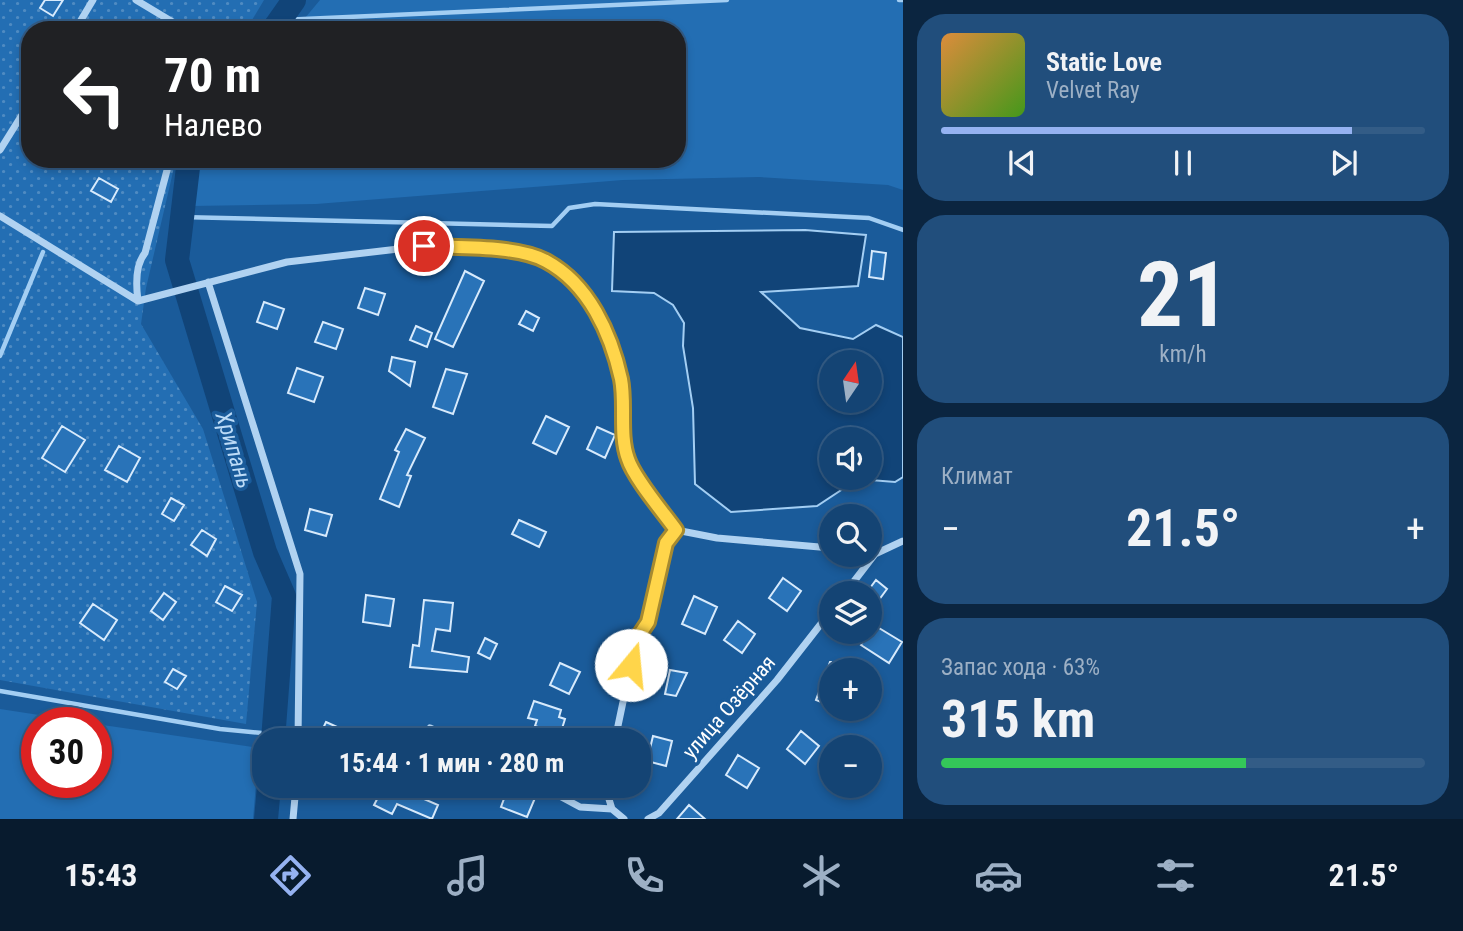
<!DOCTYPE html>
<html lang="ru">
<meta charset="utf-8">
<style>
:root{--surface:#144474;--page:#214e7c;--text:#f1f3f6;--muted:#9db0c5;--line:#335c86;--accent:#95b2f1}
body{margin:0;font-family:"Roboto Condensed",sans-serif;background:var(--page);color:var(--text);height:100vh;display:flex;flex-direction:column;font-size:26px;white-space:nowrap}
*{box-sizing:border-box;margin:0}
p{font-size:23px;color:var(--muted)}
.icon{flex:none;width:38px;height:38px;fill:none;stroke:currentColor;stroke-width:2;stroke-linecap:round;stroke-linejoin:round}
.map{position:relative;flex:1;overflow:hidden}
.panel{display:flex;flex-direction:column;gap:14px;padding:14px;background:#0b2540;width:560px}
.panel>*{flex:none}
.guide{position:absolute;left:21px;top:21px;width:665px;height:147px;border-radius:28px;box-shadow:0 4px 10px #0003,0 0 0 2px var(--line);background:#202124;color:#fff;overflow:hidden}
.needle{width:46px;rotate:13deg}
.buttons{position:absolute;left:819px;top:350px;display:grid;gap:14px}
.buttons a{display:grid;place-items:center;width:63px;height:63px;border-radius:50%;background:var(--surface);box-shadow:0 4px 10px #0003,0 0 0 2px var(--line);font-size:35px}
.speed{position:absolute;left:21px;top:707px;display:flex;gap:14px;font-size:35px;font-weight:700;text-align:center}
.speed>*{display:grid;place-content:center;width:91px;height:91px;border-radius:50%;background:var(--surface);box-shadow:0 4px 10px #0003,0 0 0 2px var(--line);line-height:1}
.speed .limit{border:10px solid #d22;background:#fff;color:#111}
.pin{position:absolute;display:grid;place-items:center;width:60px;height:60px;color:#fff;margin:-30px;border:4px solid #fff;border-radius:50%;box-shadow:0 2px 7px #0007}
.me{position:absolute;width:77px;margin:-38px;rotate:17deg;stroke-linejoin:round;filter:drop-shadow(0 0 5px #0008)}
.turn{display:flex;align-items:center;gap:24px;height:147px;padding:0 28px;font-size:32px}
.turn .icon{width:91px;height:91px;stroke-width:2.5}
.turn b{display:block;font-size:49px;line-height:60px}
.big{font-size:52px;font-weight:700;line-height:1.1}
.panel .widget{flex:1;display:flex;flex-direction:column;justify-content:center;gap:10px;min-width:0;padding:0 24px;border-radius:28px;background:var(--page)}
.panel .dial{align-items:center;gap:0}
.dial b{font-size:91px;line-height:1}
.song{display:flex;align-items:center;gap:21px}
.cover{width:84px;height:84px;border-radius:10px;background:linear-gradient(135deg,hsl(30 70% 55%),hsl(100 70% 35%))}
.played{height:7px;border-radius:4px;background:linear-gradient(90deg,var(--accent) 85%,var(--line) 85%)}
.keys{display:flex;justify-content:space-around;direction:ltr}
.heat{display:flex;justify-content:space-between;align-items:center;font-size:38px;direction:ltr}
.charge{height:10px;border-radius:5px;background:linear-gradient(90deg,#34c759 63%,var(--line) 0)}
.trip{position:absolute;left:252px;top:728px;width:399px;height:70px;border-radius:28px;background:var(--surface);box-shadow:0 4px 10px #0003,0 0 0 2px var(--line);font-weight:700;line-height:70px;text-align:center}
.tab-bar{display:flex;height:112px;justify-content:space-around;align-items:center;background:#081b2e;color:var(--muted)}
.tab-bar .icon{width:49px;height:49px}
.tab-bar .on{color:var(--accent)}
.tab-bar b{font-size:32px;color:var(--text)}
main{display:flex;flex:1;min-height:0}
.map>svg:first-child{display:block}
</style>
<main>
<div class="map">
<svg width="903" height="819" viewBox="0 0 903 819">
<defs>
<pattern id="garden-dots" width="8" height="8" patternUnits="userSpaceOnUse" patternTransform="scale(1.75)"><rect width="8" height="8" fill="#236eb3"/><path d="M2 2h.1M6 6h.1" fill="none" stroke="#4f8bc2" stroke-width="1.8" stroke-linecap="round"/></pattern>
</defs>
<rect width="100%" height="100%" fill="#1a5b9a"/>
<path fill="#236eb3" d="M320,0H903V190L888,185L759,177L623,180L316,204L190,206L198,159H677V30H295Z
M0,709L91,723H37V782H96V724L259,748L253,819H0Z"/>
<path fill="url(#garden-dots)" d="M0,0H264L246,30H30V159H176L146,288L141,324L203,429L257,602L246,724L0,680Z"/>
<path fill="#114478" stroke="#a3cef3" stroke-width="2" fill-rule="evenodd" d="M805,230L866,235L858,286L761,292L800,328L853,339L876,325L903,337V477L895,482L858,479L817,506L731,512L695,484L693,408L683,346L684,323L673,305L654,293L612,291L614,232ZM831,362H870V401H831ZM870,439V478H831V439Z"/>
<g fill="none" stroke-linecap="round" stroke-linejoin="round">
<path stroke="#a3cef3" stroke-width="4.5" d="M899,0H903
M281,20L727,0
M180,217L552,226L569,208L595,204L869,218L903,230
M0,356L43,252
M0,691L220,729L273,734"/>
<path stroke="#114478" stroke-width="24" d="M273,30L294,0
M189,159L177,260L265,552L284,596L273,740
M266,819L269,786"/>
</g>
<path fill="#2973b8" stroke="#d7eafc" stroke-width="2" d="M45,0H63L53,16L40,8Z
M99,178L118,189L111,202L91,191Z
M872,251L886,253L883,279L869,277Z
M465,271L484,281L453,347L435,339Z
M365,288L385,294L378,315L358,308Z
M264,302L284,309L277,329L257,322Z
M526,311L539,318L533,331L519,324Z
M323,322L343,329L336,349L315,342Z
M416,326L432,333L427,347L410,340Z
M392,357L415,362L410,386L389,371Z
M297,368L323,377L314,402L288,393Z
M446,369L467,374L453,414L433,407Z
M546,416L569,427L556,454L533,443Z
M62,426L85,440L65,472L42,458Z
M597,427L615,435L605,458L587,449Z
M406,429L425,438L407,475L411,476L399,507L380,499L399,452L395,450Z
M119,446L140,458L127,482L105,470Z
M171,498L184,505L174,521L162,514Z
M310,509L332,515L326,536L305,530Z
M519,520L546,532L539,547L512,534Z
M202,530L216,539L207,556L191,545Z
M783,578L801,591L787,611L769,598Z
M876,580L887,589L870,612V588Z
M225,586L242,595L232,611L216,602Z
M164,593L176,602L163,620L151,611Z
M366,595L394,599L390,626L363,622Z
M694,596L717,607L705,634L682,624Z
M424,600L453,603L450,631L436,629L432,651L469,657L467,672L410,667L413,645L419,646Z
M93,604L117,620L104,640L80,623Z
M738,621L755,634L742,653L724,640Z
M874,625L902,642L889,663L861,645Z
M485,638L497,644L490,659L478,653Z
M830,662H831V706L816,700Z
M560,663L580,672L569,694L550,685Z
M173,669L186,676L177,689L165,682Z
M670,670L687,673L676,696L665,694Z
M534,701L561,710L559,717L565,719L560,735L535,726L537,720L528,718Z
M326,722L346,731L341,740L319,737Z
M801,731L819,746L805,764L787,749Z
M653,736L672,741L666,766L647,761Z
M738,755L759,768L747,788L726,775Z
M384,786H394L438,805L432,819L397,804L392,814L374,805Z
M508,788L535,798L527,817L501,807Z
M689,805L705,819H677Z"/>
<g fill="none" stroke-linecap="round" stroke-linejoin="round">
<path stroke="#b0d2f1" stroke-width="7" d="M136,0L186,30
M75,30L93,0
M0,150L30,102
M0,216L138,301L287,262L424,246L520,254L545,261L570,281L592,305L608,333L621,382L627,459L676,530L666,543L648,622L636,640L615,740
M208,282L300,574L298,740
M138,301C136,286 135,265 145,253L170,159
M676,530L717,538L831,548
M845,593L875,554L903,541
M430,728L454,740
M541,786L580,807L612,809
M605,786L612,809L624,819
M293,819L296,786
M648,819L659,813L777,680L831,611"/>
</g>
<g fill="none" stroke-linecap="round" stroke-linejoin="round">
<defs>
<path id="route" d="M424,246C458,248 517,245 546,261C589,284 611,334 621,379C626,404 619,435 628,459C634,478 663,512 676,530L666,543L648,622L636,640L631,665"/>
</defs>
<use href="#route" stroke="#a68a30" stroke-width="18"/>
<use href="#route" stroke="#ffd54a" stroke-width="12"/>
</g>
<g text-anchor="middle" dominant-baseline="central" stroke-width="7" stroke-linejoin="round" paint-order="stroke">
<g font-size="21" fill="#fff" stroke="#1a5b9a">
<text transform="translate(729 707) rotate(-49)">улица Озёрная</text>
</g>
<g font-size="23" font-style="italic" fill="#bcdbf7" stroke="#1a5b9a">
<text transform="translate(234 450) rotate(73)">Хрипань</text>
</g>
</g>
</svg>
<div class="buttons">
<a><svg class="needle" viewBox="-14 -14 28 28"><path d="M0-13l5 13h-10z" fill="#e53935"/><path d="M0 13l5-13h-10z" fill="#9db0c5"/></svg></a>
<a><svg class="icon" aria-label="sound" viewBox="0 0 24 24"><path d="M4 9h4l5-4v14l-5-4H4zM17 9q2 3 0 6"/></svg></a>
<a><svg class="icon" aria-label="search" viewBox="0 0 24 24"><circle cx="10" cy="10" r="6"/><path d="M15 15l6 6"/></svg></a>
<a><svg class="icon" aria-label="layers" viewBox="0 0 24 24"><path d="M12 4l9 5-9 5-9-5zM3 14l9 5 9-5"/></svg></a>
<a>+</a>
<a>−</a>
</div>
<div class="speed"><div class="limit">30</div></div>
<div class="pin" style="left:424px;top:246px;background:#d93025"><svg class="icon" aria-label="arrive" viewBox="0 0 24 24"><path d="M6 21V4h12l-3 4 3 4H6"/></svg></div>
<svg class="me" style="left:631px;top:665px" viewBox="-20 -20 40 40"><circle r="19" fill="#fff"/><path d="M0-13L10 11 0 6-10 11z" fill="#ffd54a"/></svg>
<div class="trip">15:44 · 1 мин · 280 m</div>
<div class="guide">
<div class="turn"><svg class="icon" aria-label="left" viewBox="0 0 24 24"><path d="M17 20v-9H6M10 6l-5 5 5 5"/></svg><div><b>70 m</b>Налево</div></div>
</div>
</div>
<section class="panel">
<div class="widget">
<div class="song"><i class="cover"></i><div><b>Static Love</b><p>Velvet Ray</p></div></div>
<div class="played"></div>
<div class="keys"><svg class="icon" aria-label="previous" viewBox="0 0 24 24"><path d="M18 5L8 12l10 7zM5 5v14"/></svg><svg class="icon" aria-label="pause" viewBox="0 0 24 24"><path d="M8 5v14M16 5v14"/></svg><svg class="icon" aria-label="next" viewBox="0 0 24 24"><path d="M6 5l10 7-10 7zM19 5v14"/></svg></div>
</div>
<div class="widget dial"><b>21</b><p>km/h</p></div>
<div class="widget"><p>Климат</p>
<div class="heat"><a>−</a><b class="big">21.5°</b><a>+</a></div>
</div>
<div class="widget"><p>Запас хода · 63%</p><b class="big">315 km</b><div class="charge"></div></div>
</section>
</main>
<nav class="tab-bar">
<b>15:43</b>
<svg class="icon on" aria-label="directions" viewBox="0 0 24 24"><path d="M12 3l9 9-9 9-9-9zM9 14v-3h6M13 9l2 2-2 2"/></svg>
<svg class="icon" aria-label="music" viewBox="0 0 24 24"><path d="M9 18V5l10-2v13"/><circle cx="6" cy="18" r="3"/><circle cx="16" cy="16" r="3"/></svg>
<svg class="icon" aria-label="phone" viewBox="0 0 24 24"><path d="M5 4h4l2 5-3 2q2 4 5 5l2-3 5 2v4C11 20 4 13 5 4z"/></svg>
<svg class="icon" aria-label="climate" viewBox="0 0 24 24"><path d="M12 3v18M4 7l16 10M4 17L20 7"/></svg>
<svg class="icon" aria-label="car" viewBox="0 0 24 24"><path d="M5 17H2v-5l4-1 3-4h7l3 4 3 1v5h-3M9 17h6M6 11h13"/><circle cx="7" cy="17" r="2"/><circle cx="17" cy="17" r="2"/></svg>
<svg class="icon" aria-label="filters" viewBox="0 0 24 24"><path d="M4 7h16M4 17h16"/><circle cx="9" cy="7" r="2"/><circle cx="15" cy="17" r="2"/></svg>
<b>21.5°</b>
</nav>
